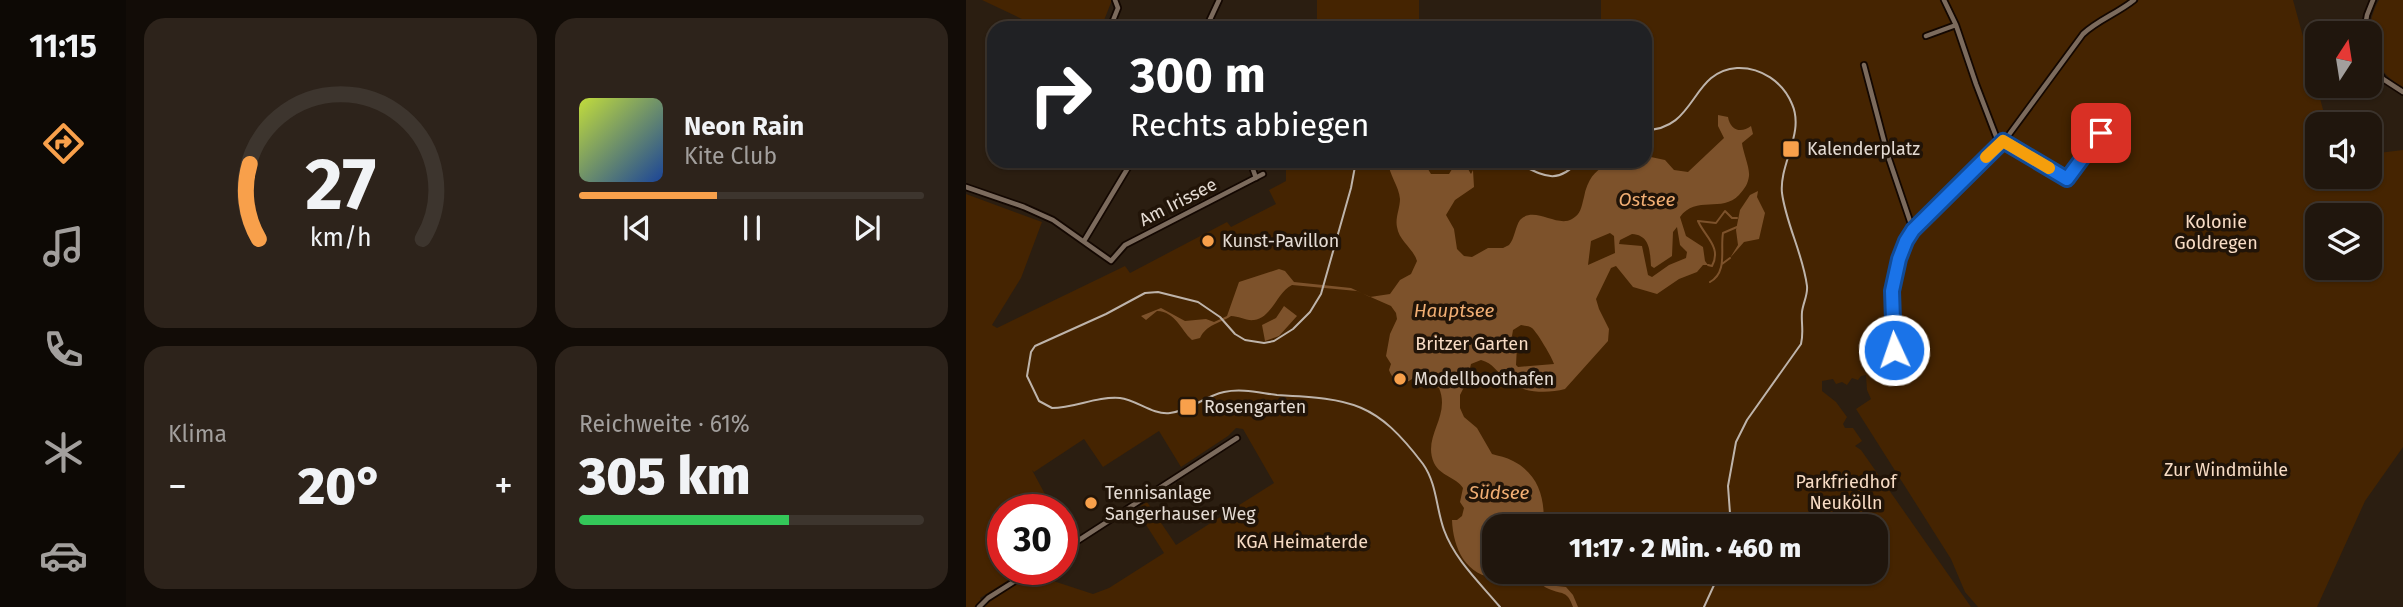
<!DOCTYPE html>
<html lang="de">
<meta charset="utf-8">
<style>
:root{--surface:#20160d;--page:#2d231b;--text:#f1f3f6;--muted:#a29f9d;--line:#3d352e;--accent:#f8a04b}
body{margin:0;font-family:"Fira Sans",sans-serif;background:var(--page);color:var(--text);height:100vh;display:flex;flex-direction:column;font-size:26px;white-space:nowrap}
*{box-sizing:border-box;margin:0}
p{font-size:23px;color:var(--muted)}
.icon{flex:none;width:38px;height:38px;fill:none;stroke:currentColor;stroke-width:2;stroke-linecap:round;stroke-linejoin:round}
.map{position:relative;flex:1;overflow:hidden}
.drawer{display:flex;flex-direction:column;gap:18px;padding:18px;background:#120c07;width:840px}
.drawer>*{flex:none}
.hud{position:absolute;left:21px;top:21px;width:665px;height:147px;border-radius:21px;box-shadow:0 2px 5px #0004,0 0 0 2px var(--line);background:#202124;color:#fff;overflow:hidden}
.needle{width:46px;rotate:12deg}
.fabs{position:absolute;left:1339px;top:21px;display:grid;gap:14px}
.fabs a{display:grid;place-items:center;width:77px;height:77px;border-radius:14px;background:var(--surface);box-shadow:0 2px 5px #0004,0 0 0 2px var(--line);font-size:35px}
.speed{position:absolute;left:21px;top:494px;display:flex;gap:14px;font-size:35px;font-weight:700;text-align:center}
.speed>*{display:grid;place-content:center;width:91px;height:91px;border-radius:50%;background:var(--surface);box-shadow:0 2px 5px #0004,0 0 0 2px var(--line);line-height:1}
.speed .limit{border:10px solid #d22;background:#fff;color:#111}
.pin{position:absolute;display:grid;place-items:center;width:60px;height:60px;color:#fff;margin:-30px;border-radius:14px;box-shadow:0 4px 10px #0006}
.me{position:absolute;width:77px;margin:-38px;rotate:357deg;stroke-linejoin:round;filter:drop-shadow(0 0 5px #0008)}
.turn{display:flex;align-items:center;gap:24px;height:147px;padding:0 28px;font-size:32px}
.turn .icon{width:91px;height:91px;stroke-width:2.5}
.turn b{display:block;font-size:49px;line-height:60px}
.big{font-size:52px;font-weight:800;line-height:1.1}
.drawer .tile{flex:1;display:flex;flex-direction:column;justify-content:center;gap:10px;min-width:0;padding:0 24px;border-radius:21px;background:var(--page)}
.drawer .dial{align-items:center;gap:0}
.dial svg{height:182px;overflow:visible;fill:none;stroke:var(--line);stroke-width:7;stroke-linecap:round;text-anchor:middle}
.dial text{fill:var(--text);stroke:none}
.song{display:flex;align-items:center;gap:21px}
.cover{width:84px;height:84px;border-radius:10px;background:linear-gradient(135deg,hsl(70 70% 55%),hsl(220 70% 35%))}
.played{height:7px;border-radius:4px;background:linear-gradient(90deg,var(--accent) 40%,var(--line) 40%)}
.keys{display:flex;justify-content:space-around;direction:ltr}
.heat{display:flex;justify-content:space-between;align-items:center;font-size:38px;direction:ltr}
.charge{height:10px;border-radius:5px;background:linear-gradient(90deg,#34c759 61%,var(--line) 0)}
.drawer .tiles{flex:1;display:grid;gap:18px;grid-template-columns:repeat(2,1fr)}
.trip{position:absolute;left:516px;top:514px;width:406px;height:70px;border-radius:21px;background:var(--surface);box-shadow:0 2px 5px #0004,0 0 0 2px var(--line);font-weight:800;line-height:70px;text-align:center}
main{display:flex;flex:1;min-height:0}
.dock{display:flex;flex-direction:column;width:126px;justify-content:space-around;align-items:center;background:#0d0905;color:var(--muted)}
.dock .icon{width:49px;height:49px}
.dock .current{color:var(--accent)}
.dock b{font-size:32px;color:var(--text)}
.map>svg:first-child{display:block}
</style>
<main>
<nav class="dock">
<b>11:15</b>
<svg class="icon current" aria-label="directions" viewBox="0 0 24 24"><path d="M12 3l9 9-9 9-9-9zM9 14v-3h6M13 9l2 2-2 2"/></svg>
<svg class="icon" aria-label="music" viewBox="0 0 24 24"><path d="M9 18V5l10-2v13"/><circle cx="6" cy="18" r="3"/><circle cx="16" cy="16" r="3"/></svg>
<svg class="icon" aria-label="phone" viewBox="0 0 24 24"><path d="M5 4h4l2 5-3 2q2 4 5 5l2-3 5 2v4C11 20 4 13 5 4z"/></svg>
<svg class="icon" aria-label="climate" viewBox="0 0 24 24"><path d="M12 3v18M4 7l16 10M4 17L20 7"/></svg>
<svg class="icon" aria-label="car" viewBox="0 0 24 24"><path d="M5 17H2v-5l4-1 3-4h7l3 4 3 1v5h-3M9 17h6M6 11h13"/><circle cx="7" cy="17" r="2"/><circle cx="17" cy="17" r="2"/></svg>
</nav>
<section class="drawer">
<div class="tiles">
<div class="tile dial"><svg viewBox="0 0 100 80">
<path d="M14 69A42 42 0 1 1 86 69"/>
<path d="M14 69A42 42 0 0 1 10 36" stroke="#f8a04b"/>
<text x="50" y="56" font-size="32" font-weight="700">27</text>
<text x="50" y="72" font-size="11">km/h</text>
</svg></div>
<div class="tile">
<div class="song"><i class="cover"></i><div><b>Neon Rain</b><p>Kite Club</p></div></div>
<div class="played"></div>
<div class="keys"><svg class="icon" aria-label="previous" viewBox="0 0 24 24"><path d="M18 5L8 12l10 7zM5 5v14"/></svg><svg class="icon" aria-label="pause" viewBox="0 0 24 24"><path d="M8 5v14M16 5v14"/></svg><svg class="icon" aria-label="next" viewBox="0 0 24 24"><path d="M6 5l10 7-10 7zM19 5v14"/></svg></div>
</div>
<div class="tile"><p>Klima</p>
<div class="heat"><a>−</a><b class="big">20°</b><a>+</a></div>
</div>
<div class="tile"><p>Reichweite · 61%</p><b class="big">305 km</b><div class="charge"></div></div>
</div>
</section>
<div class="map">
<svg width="1437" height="607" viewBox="0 0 1437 607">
<rect width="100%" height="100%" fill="#2b1e11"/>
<path fill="#452401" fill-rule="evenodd" d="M16,0H146L135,28H75Z
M351,0H453V28H351Z
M635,0H1327L1361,124H1351V177H1404V154L1437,150V447L1399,501L1351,607H1012L999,592L985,559L890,409L905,399L901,390L900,375L895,376L892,380L886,378L881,385L876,382L870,384L867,379L856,381V391L870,402L881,417L877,424L879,428H887L896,441L889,446L895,450L1005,607H15L66,574L127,594L143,588L198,553L170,509L181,502L210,545L308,483L277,429L270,428L262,436L215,467L193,431L137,467L118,439L68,472L66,470L87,509H37V569H61L14,598L15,600L9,607H0V194L76,222L55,278L26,325L31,328L159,266L164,273L261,222L265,227L310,204L303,190L320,181V161H679V28H618L635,19ZM1351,215H1404V268H1351ZM528,527H910V572H528Z
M1413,0H1437V87C1404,70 1395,31 1413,0Z"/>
<path fill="#7d522b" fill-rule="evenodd" d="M752,115L762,117C764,130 775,134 785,126L787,134L776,143C777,152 784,168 783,176C782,184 779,188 773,195C756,213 730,195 714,217L720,236L737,247L739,261L742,265H737L731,272L713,279L691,294L667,287L650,266L645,268L630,299L633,309L643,329L642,341L599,389C580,394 556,393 540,380C531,372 527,363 515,360L505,364L501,381L494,395V408L498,417L511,428L526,454C533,456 540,457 547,461C573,474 580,500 577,527H528V572H572L581,585L600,587L607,595L612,607H607C601,590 597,595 583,589C574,585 569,578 559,576C550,574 541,578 532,578C500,577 487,548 486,520H491L496,516L498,508L494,502L497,488C490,477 474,476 468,463C456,436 485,417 473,388L460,382L456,370L452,371C445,386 429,387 423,370L425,364L420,356L424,334L431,319L430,313L425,306L391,291L326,285C311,292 306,318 288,320C280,321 273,316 265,316C253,324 241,324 234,338L226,340C214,329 210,312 191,311L180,320L175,316L195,308L219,321L240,319L248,322L261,316L273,282L313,269L319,271L328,282L385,288L404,297L424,294L434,280L445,274L451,261C447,248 433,241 431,227C429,218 434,208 434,199C433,186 423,175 422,161H457L465,174H483L488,166L499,164L505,174L507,170L508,187L489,200L480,215L488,229L491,249L498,256L506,257L522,248H537L543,245C549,238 549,227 554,220C568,205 591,228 606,219C615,214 615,208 618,197C625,162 648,161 679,161L680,156L699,160L708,170L722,172L758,138L752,126ZM711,227L714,245L721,252L720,258L703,265L686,277L682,275L676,246L653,244L654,240L666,234C684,235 684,251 685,266L688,268L706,256L707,232ZM644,233L648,236L649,253L622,265L625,241ZM555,325C560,326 563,326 566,328C571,332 587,359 588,364L552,367L550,365L551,346L546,336L547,330Z
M792,191L791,197L799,213L793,239L778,242L764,258L772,245L770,230L774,210L784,195Z
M318,306L331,316L313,336L299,341L296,325L310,318Z"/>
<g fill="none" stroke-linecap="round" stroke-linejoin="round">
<path stroke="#7d522b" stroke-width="2" d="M756,264L764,258
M742,265L746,266C756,247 739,237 732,221L750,223L759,211L766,218H771
M744,282C762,272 754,249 757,233L771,227"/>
<defs>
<path id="minor" d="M978,0L990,25L1010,84L1033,144
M144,28L152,8L149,0
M240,28L253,0
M1398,33L1401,15L1407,0
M960,36L990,25
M1404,59L1417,79L1437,92
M898,65L922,156L947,230
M1037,141L1101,179L1135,133
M284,161L290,178
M0,187L58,207L87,220L145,261L159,245L297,174
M118,241L166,161
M928,350L927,291L929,275L933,259L947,230L1042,136L1117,34C1132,20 1152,13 1168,0
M96,551L271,438
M13,607L22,598L68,569"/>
</defs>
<use href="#minor" stroke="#130701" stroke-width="8"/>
<use href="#minor" stroke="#7c6b5d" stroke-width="4.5"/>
<path stroke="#beb4ab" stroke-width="2" d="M679,130C731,130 724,71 771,68C795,67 817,82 826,104C839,133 813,164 816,193C820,224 837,254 841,286C842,295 837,303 836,312C835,323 838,332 835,344L781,420L770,442L762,486L765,527
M390,161L385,188L355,294L344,312L327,329L308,341L298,343L279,340L269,334L254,317L232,302L192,292L179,293L140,314L69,346L65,352L61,376L73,401L86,408C109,408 130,396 154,398C171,400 186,415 204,413C223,411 239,396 258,392C276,388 294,393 311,395C387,399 410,402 457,464C471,484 470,508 478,530C489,560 514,583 534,607
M547,161C574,173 590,188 612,161
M738,607L754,572"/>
</g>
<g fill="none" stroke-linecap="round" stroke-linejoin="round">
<defs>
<path id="route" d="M928,350L926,291L933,259L940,241L947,230L1037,141L1101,179L1135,133"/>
</defs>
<use href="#route" stroke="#114b97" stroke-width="18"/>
<use href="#route" stroke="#1a73e8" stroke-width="12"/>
<path stroke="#f59e0b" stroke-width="12" d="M1020,157L1037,141L1083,168"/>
</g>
<g fill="#f8a04b" stroke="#211408" stroke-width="2.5">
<rect x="816" y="140" width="18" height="18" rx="3.5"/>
<circle cx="242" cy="241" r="7"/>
<circle cx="434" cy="379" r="7"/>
<rect x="213" y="398" width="18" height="18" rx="3.5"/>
<circle cx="125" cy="503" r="7"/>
</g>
<g text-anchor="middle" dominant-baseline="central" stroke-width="7" stroke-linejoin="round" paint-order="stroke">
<g font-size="18" fill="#e4dbd3" stroke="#211408" text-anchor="start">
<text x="841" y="149">Kalenderplatz</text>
<text x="256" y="241">Kunst-Pavillon</text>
<text x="448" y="379">Modellboothafen</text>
<text x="238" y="407">Rosengarten</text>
<text x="139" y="493">Tennisanlage<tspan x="139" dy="21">Sangerhauser Weg</tspan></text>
</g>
<g font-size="18" fill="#e4dbd3" stroke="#211408">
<text transform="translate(212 202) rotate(-27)">Am Irissee</text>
</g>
<g font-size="18" fill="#f8dcc5" stroke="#211408">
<text x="1250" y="222">Kolonie<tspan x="1250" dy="21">Goldregen</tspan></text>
<text x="506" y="344">Britzer Garten</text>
<text x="1260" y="470">Zur Windmühle</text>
<text x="880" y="482">Parkfriedhof<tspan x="880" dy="21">Neukölln</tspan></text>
<text x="336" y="542">KGA Heimaterde</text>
</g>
<g font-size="19" font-style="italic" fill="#f1ae73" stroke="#211408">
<text x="681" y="199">Ostsee</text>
<text x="488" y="310">Hauptsee</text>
<text x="533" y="492">Südsee</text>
</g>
</g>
</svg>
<div class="fabs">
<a><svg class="needle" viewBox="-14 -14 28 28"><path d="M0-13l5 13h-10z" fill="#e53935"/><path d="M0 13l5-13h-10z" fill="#a29f9d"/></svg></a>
<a><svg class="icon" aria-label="sound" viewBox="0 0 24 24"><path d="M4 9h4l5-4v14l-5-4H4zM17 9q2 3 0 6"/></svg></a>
<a><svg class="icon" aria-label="layers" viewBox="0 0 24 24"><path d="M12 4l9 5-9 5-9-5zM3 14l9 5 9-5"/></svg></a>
</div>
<div class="speed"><div class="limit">30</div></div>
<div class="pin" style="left:1135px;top:133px;background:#d93025"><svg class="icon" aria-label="arrive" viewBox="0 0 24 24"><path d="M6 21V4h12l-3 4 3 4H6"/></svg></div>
<svg class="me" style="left:928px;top:350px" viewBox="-20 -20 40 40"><circle r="17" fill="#1a73e8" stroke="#fff" stroke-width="3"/><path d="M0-11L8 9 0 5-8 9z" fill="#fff"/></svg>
<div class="trip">11:17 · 2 Min. · 460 m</div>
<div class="hud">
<div class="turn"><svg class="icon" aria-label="right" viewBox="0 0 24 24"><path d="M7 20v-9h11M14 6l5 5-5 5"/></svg><div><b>300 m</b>Rechts abbiegen</div></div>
</div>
</div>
</main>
